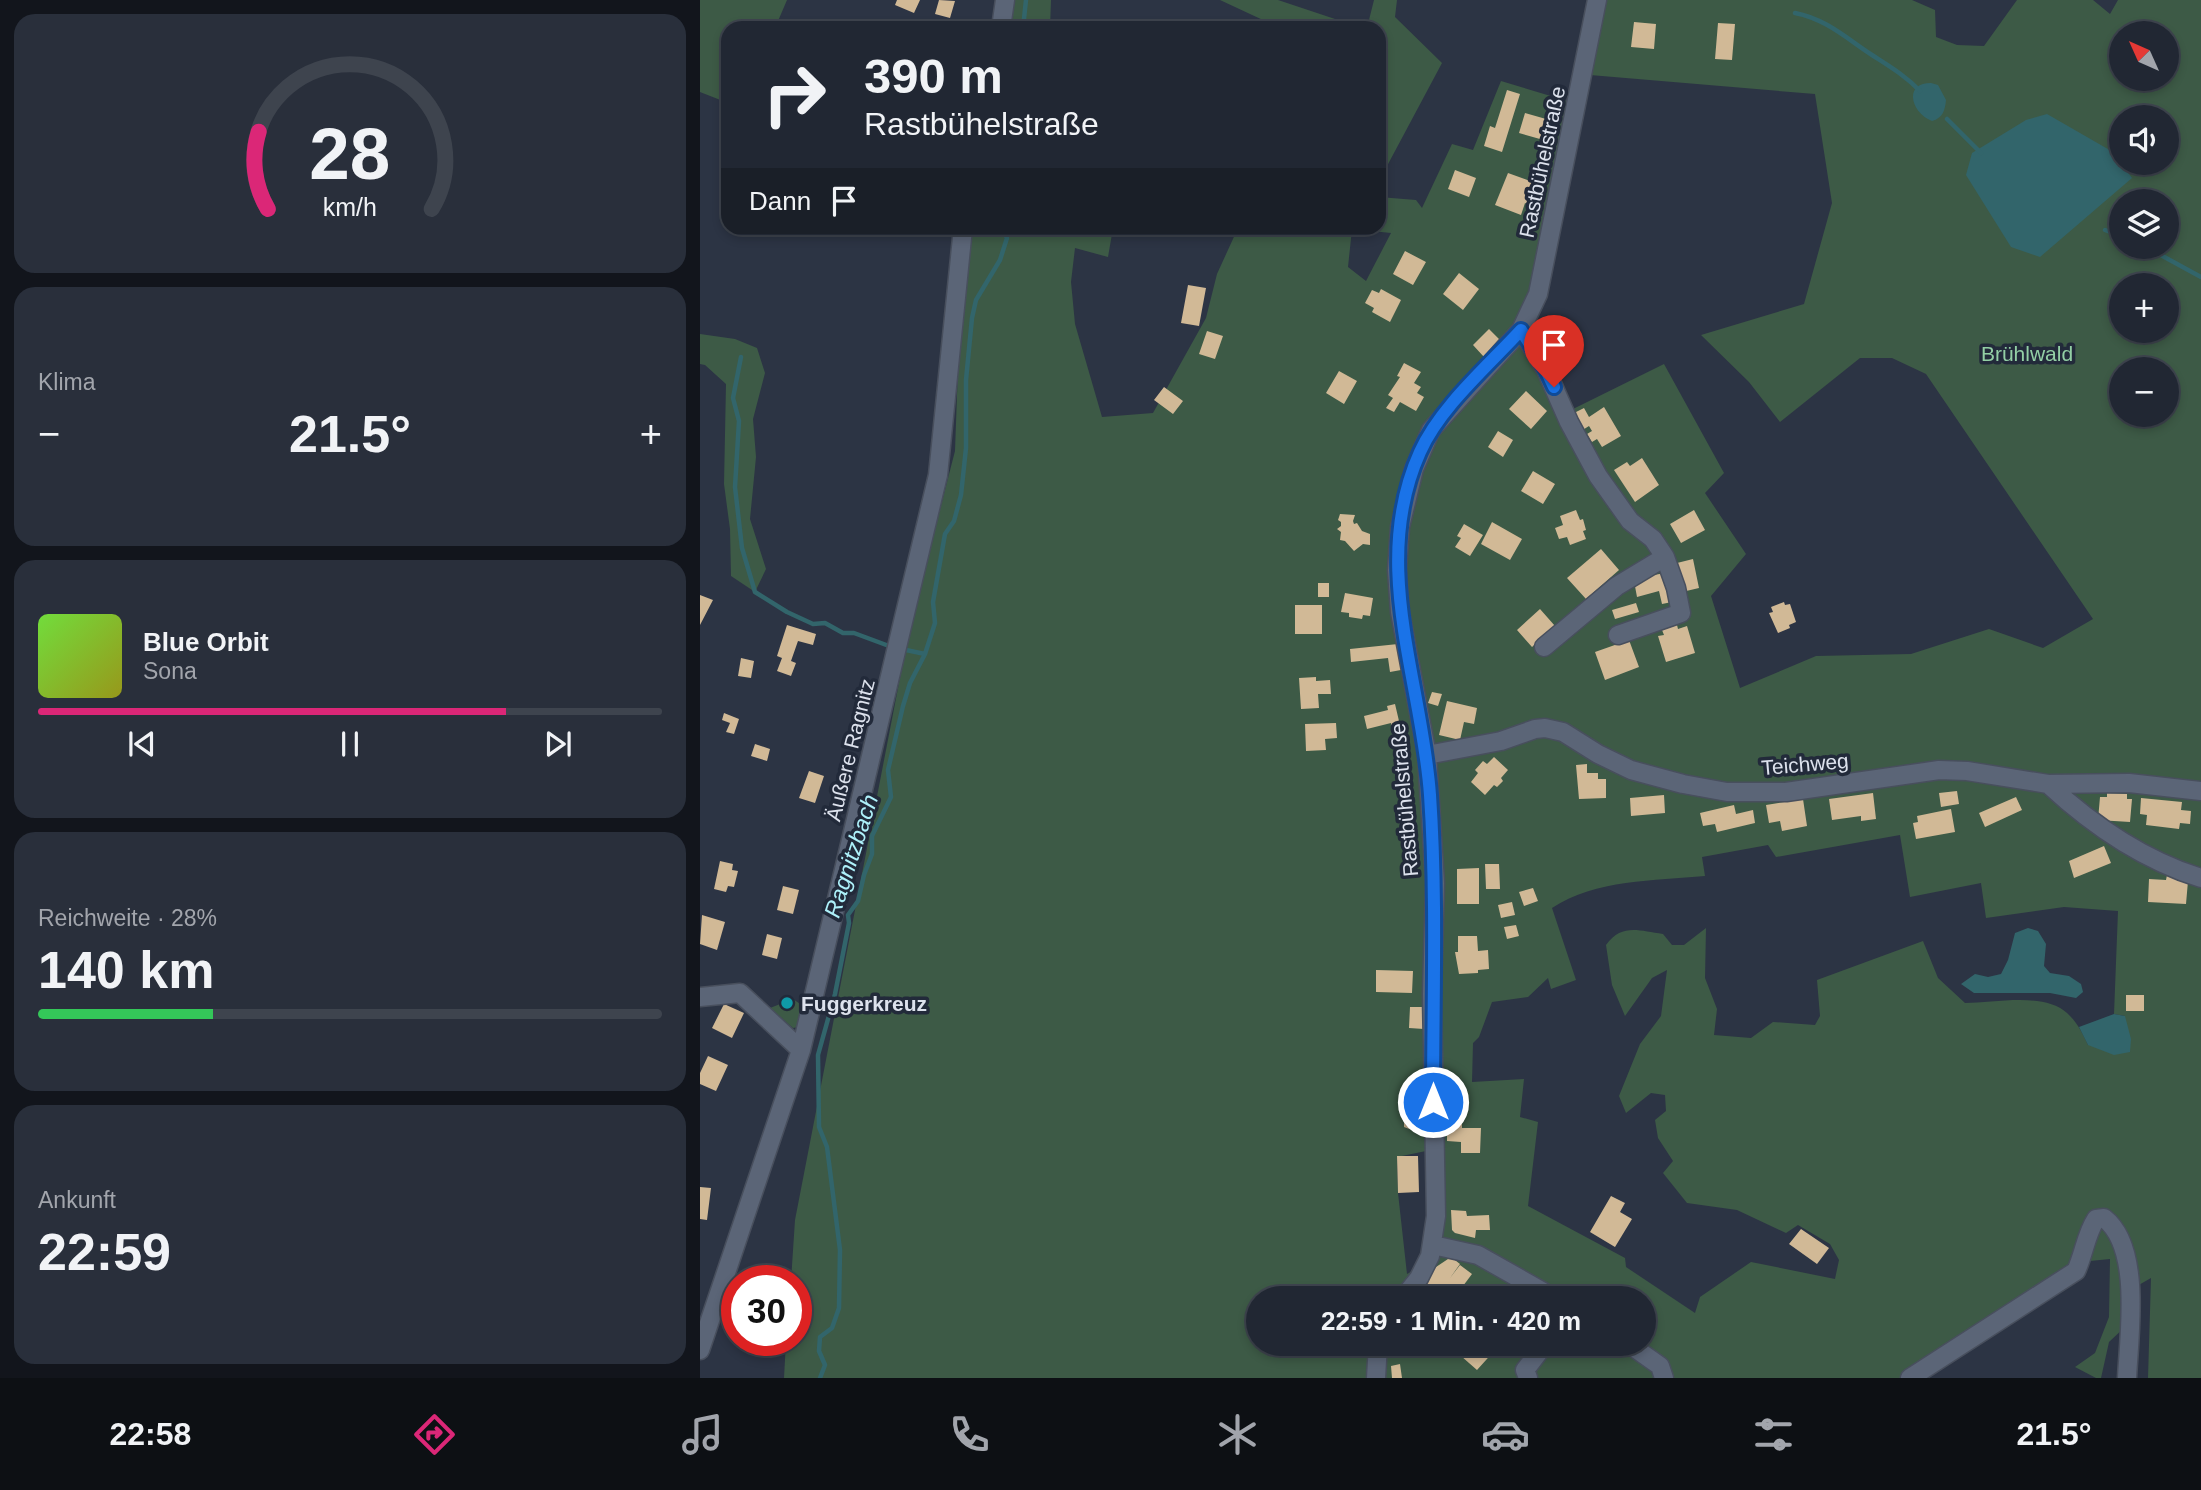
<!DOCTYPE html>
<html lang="de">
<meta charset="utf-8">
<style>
:root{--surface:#212733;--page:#292f3b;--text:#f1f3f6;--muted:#a2a5ac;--line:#3e444e;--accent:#db2777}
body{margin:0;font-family:Helvetica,sans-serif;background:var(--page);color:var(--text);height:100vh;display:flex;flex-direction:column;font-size:26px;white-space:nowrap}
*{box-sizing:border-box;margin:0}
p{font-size:23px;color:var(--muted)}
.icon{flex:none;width:38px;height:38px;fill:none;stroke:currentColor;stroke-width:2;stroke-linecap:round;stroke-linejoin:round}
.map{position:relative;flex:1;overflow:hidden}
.details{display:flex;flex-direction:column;gap:14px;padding:14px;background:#12151c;width:700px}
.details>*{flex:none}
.guide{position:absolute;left:21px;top:21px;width:665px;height:214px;border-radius:21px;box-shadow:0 4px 10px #0003,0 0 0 2px var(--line);background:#212733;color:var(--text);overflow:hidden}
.needle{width:46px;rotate:315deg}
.controls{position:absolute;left:1409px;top:21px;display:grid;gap:14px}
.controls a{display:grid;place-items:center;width:70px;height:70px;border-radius:50%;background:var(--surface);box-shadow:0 4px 10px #0003,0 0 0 2px var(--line);font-size:35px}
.speed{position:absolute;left:21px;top:1265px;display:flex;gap:14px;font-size:35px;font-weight:700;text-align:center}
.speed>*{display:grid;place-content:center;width:91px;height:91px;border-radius:50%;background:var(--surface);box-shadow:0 4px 10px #0003,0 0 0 2px var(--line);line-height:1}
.speed .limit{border:10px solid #d22;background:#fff;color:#111}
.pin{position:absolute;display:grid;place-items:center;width:60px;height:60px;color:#fff;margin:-72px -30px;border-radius:50% 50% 50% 0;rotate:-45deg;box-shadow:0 0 7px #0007}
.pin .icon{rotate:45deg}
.me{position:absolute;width:77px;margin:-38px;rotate:0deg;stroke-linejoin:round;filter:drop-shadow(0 0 5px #0008)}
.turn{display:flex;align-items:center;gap:24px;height:147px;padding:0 28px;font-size:32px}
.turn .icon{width:91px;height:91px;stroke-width:2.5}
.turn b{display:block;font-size:49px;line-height:60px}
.then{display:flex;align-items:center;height:66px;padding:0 28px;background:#0003;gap:14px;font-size:26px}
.big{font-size:52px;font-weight:600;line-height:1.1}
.details .tile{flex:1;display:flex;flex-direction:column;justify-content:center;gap:10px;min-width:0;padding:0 24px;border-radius:21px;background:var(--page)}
.details .dial{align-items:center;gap:0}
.dial svg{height:182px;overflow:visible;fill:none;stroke:var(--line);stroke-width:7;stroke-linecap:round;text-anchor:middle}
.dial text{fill:var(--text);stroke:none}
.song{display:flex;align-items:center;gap:21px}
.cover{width:84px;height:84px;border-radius:10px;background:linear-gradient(135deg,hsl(100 70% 55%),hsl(60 70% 35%))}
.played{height:7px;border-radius:4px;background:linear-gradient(90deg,var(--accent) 75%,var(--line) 75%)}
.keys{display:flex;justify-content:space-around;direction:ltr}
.heat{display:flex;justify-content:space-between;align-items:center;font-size:38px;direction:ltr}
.charge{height:10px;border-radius:5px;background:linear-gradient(90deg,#34c759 28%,var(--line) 0)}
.trip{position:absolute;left:546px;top:1286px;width:410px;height:70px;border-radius:35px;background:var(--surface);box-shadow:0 4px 10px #0003,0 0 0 2px var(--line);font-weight:600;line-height:70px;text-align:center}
.tabs{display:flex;height:112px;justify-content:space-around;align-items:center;background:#0d1014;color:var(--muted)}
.tabs .icon{width:49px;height:49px}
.tabs .selected{color:var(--accent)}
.tabs b{font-size:32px;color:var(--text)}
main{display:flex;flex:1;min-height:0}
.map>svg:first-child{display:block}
</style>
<main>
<section class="details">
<div class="tile dial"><svg viewBox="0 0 100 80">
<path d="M14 69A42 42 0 1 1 86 69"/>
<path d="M14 69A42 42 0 0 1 10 35" stroke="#db2777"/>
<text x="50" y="56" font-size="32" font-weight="700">28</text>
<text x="50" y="72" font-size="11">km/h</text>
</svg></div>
<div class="tile"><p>Klima</p>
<div class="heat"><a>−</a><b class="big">21.5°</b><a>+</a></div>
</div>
<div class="tile">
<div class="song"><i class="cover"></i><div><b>Blue Orbit</b><p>Sona</p></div></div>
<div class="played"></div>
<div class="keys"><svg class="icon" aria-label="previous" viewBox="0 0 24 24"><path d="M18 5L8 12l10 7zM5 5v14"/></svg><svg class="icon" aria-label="pause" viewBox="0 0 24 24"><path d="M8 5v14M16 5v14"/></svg><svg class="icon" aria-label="next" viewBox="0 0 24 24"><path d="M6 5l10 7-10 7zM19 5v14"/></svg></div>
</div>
<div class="tile"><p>Reichweite · 28%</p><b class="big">140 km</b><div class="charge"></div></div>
<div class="tile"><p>Ankunft</p><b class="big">22:59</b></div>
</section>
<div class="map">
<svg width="1501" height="1378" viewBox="0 0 1501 1378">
<rect width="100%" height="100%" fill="#2c3444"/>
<path fill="#3d5a46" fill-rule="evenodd" d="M0,0H87L75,28H28V103L0,92Z
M300,0H351L350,28H295Z
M520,0H578L662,28H580Z
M674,0H697L695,17L742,63L679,181V28H667Z
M904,0H1212L1235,10L1236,37L1257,45L1284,46L1317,0H1393L1410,14L1418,0H1501V1378H1448L1451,1278L1423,1294L1426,1326L1409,1342L1401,1378H1396L1375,1367L1395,1353L1409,1317L1410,1259L1370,1263L1211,1371V1378H84L86,1341L96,1340V1281H91L95,1220L210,626L255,451L263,228H413L408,257L375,248L371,282L375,324L402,417L453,413L506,318L517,274L538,228H679V197L716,200L722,208L752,144L773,150L801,81L884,106L849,289L829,330L873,409L964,364L1024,473L1005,493L1046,554L1011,596L1040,688L1116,656L1211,654L1289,629L1343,648L1393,619L1226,374L1192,358H1160L1080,422L1049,382L1001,335L1104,304L1132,203L1115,94L890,75ZM1421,33H1466V79H1421ZM1421,117H1466V163H1421ZM1421,201H1466V247H1421ZM652,229L691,233L666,281L648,267ZM1421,285H1466V331H1421ZM1421,369H1466V415H1421ZM1200,835L1210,897L1281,883L1286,918L1364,907L1418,911L1414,1014L1425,1016L1388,1045C1383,1034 1377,1022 1367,1013C1344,992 1295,1003 1265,1003L1238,978L1223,941L1117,980L1120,1016L1115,1025L1073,1022L1051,1038L1014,1035L1017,1009L1005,978L1006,928L984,945H972L963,934C939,931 922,923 906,945L912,985L925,1016L952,978L967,970L961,1016L940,1044L919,1096L926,1113L951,1093L965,1095L966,1111L955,1120L958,1138L973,1161L963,1173L987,1203L1037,1210L1086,1233L1098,1225L1130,1244L1139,1260L1135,1279L1051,1262L1000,1297L995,1313L926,1267L925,1258L828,1206L838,1122L820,1117L824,1079L772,1082L773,1043L779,1037L792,1002L828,997L848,978L851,989L876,980L852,908C896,879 954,881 1005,876L1002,857L1068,845L1076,857ZM726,1151C728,1175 734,1236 725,1255C721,1265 716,1269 707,1274L698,1193L697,1157ZM558,1298H943V1344H558Z
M0,334L35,339L57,348L65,373L53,419L56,457L50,519L66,569L55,592L31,576L30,529L24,484L26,384L5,365L0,364Z
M93,999L103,1006L98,1027L93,1028L70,1008Z"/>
<path fill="#32656b" d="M1231,83L1238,85L1246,100C1245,110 1243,118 1232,121C1211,113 1203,83 1231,83Z
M1347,114L1413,152L1432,178L1340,257L1311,247L1266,175L1272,153L1326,120Z
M1328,928L1338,931L1346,944L1344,966L1350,973L1369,976L1381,984L1383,992L1376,998L1350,993H1274L1261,984L1275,974L1288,977L1301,974L1308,960L1315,933Z
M1414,1014L1425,1016L1431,1039L1430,1052L1414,1055L1388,1045L1379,1027Z"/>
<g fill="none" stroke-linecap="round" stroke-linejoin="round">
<path stroke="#32656b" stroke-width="4.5" d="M1095,13C1126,19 1146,38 1172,55C1189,66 1206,76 1220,91
M323,28L326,0
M1247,119L1281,153
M1405,230L1421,236
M1446,247L1501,277
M41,357L33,398L39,421L35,487L42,548L55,592L87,612L113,624L125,623L143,633H154L189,646
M206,650L225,654
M120,1378L125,1365L119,1351L120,1337L132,1328L139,1308L140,1250L127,1147L119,1127L118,1055L135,994L149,923L148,915L158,901L164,875L172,854V836L191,797L188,770L203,706L210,683L225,654L235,623L233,602L245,534L254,521L261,495L266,448V380L272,318L276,300L300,260L307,238L302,228"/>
</g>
<path fill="#d1b996" d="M197,0H220L214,13L195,5Z
M239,0L255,1L250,18L235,14Z
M934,22L956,24L954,49L931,47Z
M1018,23L1035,24L1032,60L1015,59Z
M807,90L820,94L802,152L784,146L790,126L795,128Z
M825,113L853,121L847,141L819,133Z
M755,170L776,178L769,197L748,189Z
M808,173L838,184L830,205L825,203L821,215L795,205Z
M705,251L726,262L713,285L693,274Z
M759,273L779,289L763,310L743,294Z
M488,285L506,288L499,326L481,323Z
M681,289L701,300L690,322L672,312L674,308L665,303L672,290L679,293Z
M789,329L800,340L784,357L773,345Z
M507,331L523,336L515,359L499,354Z
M704,363L721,372L714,383L721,387L717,393L724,397L716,411L700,402L694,412L686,408L693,398L688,395L700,377L697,376Z
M639,371L657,381L644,404L626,393Z
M464,387L483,401L473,414L454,400Z
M826,391L847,411L831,429L809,409Z
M904,407L921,436L902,447L897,439L892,442L887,434L892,431L889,426L881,431L872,414L884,408L889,417Z
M798,431L813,440L803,457L788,447Z
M942,458L959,485L935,502L914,470L927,462L930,466Z
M833,471L855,484L843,504L821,491Z
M876,510L880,520L883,519L886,530L883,531L886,539L870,545L867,537L859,539L855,528L863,525L860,516Z
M994,510L1005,530L981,543L970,524Z
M640,514L655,515L653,521L654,524L657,523L662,531L670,534V545L663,544L654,551L645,541L640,540L641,532L637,529L641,526V522L638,520Z
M792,522L822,539L810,560L781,544Z
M764,524L783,535L770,556L755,547L761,538L757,536Z
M901,549L919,570L886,599L867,578Z
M993,559L999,588L982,592L977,563Z
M953,571L954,575L965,573L972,602L962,604L959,591L937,597L934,581Z
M618,583H629V597H618Z
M645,593L673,598L670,616L663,615L662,619L649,617V613L641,612Z
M0,595L13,600L0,625Z
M1084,602L1085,605L1090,604L1096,622L1089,625L1090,628L1078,633L1069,613L1073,612L1071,607Z
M936,603L939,612L915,619L912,610Z
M595,605H622V634H595Z
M840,609L855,626L832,647L817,630Z
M87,625L116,634L113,645L98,641L91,661L96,663L91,676L77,671L82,658L77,656Z
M977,625L978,629L987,626L995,653L966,662L958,636L964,635L962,630Z
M929,640L939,667L905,680L895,652Z
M698,644L701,670L690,672L688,658L651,662L650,649Z
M41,658L54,661L51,678L38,676Z
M616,677V681L630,680L631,694H618L619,708L601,709L599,678Z
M732,692L742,694L738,706L728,703Z
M747,701L777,708L774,724L764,722L760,740L739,735Z
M695,704L703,738L695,740L691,723L667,729L664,716L688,710L687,706Z
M24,713L39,719L34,734L26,732L30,723L22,720Z
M636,723L637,738L625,739L626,750L606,751L605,724Z
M55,744L70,749L67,761L51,756Z
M794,757L808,770L801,778L803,781L797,787L794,785L785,795L771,782L778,773L775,770L783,761L787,764Z
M887,764V773H898V779H906V798L879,799L876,765Z
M109,771L124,776L115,803L99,798Z
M1257,791L1259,804L1241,807L1239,793Z
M1173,793L1176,819L1161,821V816L1132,820L1129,799Z
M1407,793L1427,794V799H1432L1430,822L1398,820L1400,797H1407Z
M964,795L965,813L931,816L930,798Z
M1316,797L1322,810L1285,827L1279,813Z
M1441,798L1482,802L1481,810L1491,811L1490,824L1480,823L1479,829L1446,825L1447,815L1440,814Z
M1103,799L1107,826L1082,831L1080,821L1069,823L1066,805Z
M1034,805L1036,814L1053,810L1055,823L1017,832L1015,824L1003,826L1000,813Z
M1251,809L1255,832L1216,839L1213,823L1218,822L1217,816Z
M1404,846L1411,863L1374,878L1369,861Z
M20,861L33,864L32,870L38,871L34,887L28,886L26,892L14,889Z
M785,864H799L800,889H786Z
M779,868V904H757V869Z
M1467,875H1477V881H1488L1486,904L1448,902L1449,879L1466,880Z
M83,886L99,890L93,914L77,910Z
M833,888L838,901L824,906L819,892Z
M812,902L815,915L801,918L798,905Z
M2,915L25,922L17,950L0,944Z
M816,925L819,936L807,939L804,927Z
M67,934L82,938L77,959L62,955Z
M758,936H777L778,951L788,950L789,969L778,970V973L759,974L755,952H758Z
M676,970L713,971L712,993L676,992Z
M1426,995H1444V1011H1426Z
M24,1004L44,1013L32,1038L12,1028Z
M710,1007H724V1029L709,1028Z
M8,1056L28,1065L16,1091L0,1084V1073Z
M742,1076L758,1077L757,1106H741Z
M711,1116L719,1118V1129L712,1130L704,1127V1122Z
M747,1123L762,1124V1128H781L780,1153H761V1142L747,1141Z
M697,1156H718L719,1192L698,1193Z
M0,1187L11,1188L7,1220L0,1219Z
M911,1196L925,1203L920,1212L932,1219L915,1247L890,1232Z
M751,1210L766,1211L767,1216L789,1215L790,1230H776L775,1238L755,1233L752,1230Z
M1101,1229L1129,1248L1117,1264L1089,1244Z
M751,1257L760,1264L750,1278L760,1265L772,1274L754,1298L742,1290L739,1293L722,1287L736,1267Z
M772,1344H791L796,1349L777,1370L761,1356Z
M700,1364L702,1378H692L691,1366Z"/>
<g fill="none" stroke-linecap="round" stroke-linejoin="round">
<defs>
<path id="minor" d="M301,28L305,0
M821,330L846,370L869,422L898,476L930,521L953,539L965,557L917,586L844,647
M918,635L981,613L976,588L965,557
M727,755L801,741L835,729L845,728L863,732L898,754L931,770L983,784L1027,792H1086L1239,770L1267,771L1348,784L1429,783L1501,791
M1348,784C1392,825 1443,860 1501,878
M0,997L40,993L101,1050
M733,1245L778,1255L854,1298
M703,1298L719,1278L730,1256L736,1216L732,994L735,883L727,755L700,612L697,570L700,527L714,469L731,430L821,330L838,294L897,0
M929,1344L960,1366L964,1378
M0,1350L101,1050L238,475L263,228
M676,1378L678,1344
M828,1378L825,1370L845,1344
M1210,1378L1376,1271C1384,1254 1386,1234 1396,1219L1404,1218C1442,1247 1429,1335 1427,1378"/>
</defs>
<use href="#minor" stroke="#484f5d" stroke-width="21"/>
<use href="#minor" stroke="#5b6577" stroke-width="18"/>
</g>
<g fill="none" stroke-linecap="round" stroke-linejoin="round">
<defs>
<path id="route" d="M733,1102C733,1000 737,897 730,795C722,680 669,565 720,452C740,407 788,366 821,330L846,370L854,387"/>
</defs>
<use href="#route" stroke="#114b97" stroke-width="18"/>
<use href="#route" stroke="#1a73e8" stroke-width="12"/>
</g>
<circle fill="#0f9aa8" stroke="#222a3a" stroke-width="2.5" cx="87" cy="1003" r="7"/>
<g text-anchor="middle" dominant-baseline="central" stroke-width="7" stroke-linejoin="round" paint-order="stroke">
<g font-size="21" fill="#dde2ed" stroke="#222a3a">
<text transform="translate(842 162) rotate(-78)">Rastbühelstraße</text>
<text transform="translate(150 750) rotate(-76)">Äußere Ragnitz</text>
<text transform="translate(1105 764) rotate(-5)">Teichweg</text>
<text transform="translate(704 800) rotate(-95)">Rastbühelstraße</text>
</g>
<g font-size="21" fill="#93cfa5" stroke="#222a3a">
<text x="1327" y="353">Brühlwald</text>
</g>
<g font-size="21" font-weight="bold" fill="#dde2ed" stroke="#222a3a" text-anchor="start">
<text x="101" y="1003">Fuggerkreuz</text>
</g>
<g font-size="23" font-style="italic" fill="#aef1fa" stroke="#222a3a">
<text transform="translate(151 856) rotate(-72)">Ragnitzbach</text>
</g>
</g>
</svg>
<div class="controls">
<a><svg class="needle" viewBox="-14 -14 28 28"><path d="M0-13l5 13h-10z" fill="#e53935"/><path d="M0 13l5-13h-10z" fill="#a2a5ac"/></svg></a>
<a><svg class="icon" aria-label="sound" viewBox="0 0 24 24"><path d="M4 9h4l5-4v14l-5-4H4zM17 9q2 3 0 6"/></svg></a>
<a><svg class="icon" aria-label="layers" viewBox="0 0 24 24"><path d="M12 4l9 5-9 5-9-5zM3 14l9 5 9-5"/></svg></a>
<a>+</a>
<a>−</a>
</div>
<div class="speed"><div class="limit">30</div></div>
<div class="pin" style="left:854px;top:387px;background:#d93025"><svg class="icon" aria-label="arrive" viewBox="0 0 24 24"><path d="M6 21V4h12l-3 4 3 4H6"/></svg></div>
<svg class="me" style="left:733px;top:1102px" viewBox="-20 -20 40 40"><circle r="17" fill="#1a73e8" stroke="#fff" stroke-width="3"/><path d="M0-11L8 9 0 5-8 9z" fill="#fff"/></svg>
<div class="trip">22:59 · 1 Min. · 420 m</div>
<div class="guide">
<div class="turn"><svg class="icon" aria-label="right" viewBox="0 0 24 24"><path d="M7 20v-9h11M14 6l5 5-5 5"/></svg><div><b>390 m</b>Rastbühelstraße</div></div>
<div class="then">Dann<svg class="icon" aria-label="arrive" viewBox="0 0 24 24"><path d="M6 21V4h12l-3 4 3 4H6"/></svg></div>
</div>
</div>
</main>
<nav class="tabs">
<b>22:58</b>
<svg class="icon selected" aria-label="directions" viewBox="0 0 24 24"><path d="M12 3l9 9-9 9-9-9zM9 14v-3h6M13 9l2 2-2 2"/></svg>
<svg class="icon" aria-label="music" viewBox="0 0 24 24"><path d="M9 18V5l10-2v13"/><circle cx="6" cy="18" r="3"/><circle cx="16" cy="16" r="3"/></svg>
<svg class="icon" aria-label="phone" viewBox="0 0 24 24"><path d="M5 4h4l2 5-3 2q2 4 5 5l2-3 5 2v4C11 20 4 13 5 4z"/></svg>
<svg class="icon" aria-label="climate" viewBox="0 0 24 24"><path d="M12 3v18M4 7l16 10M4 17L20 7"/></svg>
<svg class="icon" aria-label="car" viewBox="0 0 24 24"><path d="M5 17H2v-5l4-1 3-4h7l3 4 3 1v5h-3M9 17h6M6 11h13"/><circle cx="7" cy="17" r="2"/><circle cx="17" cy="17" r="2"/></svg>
<svg class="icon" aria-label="filters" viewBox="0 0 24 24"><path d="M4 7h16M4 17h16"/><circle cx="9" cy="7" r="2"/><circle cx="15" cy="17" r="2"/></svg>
<b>21.5°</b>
</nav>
